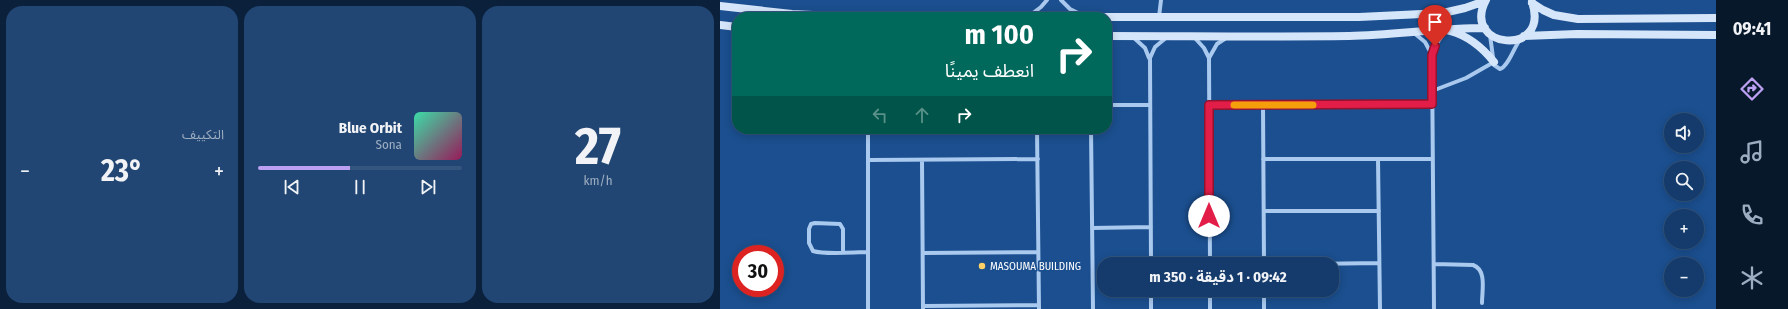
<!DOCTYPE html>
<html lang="ar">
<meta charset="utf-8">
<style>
:root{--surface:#143b6b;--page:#214673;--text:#f1f3f6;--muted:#9dadc1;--line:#33557e;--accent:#bca0f2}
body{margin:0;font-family:"Fira Sans Condensed","Noto Sans Arabic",sans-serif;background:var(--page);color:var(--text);direction:rtl;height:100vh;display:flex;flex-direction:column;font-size:15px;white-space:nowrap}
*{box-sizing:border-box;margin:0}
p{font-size:13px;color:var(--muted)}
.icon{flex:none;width:22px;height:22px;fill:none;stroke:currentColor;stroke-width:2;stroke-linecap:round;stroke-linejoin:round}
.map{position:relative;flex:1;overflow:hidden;direction:ltr}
.sheet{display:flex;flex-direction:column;gap:6px;padding:6px;background:#0b203b;width:720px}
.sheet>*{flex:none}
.guide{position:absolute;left:12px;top:12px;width:380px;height:122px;border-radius:16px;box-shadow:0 2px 10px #0003,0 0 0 1px var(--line);direction:rtl;background:#00695c;color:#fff;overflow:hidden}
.buttons{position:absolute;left:944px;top:113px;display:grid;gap:8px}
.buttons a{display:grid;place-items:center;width:40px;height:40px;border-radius:50%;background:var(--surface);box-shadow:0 2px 10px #0003,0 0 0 1px var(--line);font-size:20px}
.speed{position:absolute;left:12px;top:245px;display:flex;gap:8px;font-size:20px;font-weight:700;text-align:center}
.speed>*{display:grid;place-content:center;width:52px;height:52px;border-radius:50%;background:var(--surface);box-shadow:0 2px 10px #0003,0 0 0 1px var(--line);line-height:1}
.speed .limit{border:6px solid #d22;background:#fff;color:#111}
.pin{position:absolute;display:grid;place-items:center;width:34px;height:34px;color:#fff;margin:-41px -17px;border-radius:50% 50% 50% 0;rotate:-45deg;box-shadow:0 0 4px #0007}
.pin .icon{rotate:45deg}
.me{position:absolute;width:44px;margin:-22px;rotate:0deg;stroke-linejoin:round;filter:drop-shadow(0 0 3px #0008)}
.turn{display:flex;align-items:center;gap:14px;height:84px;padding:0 12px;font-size:18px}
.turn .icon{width:52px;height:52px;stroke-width:2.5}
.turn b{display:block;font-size:28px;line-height:34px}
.lanes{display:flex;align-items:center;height:38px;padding:0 12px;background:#0003;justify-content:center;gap:20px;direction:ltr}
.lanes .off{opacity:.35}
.big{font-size:30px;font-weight:700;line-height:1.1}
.sheet .tile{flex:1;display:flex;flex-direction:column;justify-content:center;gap:6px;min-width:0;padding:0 14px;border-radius:16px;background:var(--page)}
.sheet .dial{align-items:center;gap:0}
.dial b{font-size:52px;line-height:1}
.song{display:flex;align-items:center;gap:12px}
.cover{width:48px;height:48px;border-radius:6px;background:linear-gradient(135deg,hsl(160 70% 55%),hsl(330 70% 35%))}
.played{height:4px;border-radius:2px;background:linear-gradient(90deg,var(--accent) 45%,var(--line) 45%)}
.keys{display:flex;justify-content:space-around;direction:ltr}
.heat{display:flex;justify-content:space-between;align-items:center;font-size:22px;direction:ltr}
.sheet .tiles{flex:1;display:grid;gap:6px;grid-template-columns:repeat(3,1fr)}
.trip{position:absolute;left:377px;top:257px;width:242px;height:40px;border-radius:16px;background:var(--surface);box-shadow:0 2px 10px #0003,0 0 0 1px var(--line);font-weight:700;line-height:40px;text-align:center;direction:rtl}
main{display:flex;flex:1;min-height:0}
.tabs{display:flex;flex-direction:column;width:72px;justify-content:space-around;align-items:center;background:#08182b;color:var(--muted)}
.tabs .icon{width:28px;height:28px}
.tabs .on{color:var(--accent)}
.tabs b{font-size:18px;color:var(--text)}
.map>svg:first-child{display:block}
</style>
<main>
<nav class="tabs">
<b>09:41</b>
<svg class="icon on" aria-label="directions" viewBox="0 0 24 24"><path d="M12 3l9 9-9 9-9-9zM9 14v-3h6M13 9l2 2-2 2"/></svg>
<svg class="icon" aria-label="music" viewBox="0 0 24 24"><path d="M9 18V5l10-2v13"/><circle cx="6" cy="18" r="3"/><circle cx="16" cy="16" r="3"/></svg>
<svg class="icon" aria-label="phone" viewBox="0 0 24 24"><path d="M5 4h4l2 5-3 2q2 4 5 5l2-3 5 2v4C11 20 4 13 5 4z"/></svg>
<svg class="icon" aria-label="climate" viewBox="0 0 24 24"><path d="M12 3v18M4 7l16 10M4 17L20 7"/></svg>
</nav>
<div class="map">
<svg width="996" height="309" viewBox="0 0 996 309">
<rect width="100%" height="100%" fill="#1b4f8f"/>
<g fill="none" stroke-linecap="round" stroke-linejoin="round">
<path stroke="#a9c9ee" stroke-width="4" d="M341,0L350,9L362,15
M309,16L321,7L327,0
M439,17L441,0
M694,33L705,42L712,55
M770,35L774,65L780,69C788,67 794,47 800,40
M413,37L425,48L429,58
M474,37L484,48L489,58L490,264
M489,58L497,44L506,38
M712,91L746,78L774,62
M387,105H429
M489,105L712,104
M543,105L544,264
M148,129V309
M317,129L319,309
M371,129L373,309
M543,159H712
M658,159L660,309
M149,160L318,159
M202,160L203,309
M544,211H659
M372,228L431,227
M123,252V229L120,224L95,223L91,224L89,229V243L93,251C106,255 134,252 148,252
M203,253L318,252
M431,264L430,58L435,47L447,37
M589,264L659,263
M714,264L753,265C767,270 762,290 762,303
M431,290V309
M490,290V309
M544,290V309
M203,306L319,305
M714,309L712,55L715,46L726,30"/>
<path stroke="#d6e6fa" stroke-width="8" d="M766,0C740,49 831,58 812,2
M812,3L823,10L834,15L858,19L996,18
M0,6L72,14L135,17H639L723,13L745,8L765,1
M0,25L17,27
M730,31C749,36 762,47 774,62
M387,36C468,36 549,37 629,36C675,35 720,28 765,28
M804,36L857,34L996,35"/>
</g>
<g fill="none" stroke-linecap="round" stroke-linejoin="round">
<defs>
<path id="route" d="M489,216V105L712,104V55L715,46"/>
</defs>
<use href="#route" stroke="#92132f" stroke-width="10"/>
<use href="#route" stroke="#e11d48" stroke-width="7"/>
<path stroke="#f59e0b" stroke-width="7" d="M514,105H593"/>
</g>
<circle fill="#ffd166" stroke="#1b4f8f" stroke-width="1.5" cx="262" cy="266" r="4"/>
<g text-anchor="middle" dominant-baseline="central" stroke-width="3.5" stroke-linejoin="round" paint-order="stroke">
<g font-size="11" fill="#fff" stroke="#1b4f8f" text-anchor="start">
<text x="270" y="266">MASOUMA BUILDING</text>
</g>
</g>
</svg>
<div class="buttons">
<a><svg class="icon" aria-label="sound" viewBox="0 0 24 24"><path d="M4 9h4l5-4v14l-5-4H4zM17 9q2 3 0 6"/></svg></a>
<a><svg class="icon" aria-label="search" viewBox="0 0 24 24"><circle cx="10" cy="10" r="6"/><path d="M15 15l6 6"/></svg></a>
<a>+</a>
<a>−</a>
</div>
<div class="speed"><div class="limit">30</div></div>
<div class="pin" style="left:715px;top:46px;background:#d93025"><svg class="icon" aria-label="arrive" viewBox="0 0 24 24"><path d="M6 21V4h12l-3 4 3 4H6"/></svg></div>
<svg class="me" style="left:489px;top:216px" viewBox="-20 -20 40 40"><circle r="19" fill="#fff"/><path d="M0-13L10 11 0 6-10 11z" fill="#e11d48"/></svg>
<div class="trip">09:42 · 1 دقيقة · 350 m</div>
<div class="guide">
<div class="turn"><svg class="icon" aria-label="right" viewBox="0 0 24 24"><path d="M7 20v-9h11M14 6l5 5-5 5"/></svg><div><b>100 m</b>انعطف يمينًا</div></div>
<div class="lanes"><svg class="icon off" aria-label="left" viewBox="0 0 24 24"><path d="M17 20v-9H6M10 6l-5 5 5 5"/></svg><svg class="icon off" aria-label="ahead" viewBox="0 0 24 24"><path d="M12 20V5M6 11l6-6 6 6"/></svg><svg class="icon" aria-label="right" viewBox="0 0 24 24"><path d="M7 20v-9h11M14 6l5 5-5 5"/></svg></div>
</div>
</div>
<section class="sheet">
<div class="tiles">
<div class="tile dial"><b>27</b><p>km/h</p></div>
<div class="tile">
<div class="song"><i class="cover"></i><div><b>Blue Orbit</b><p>Sona</p></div></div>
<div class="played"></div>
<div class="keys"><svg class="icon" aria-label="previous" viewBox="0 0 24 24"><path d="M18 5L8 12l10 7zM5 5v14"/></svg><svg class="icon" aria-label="pause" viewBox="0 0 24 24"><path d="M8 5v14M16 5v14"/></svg><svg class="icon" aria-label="next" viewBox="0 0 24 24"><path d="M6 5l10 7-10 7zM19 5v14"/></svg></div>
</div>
<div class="tile"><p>التكييف</p>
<div class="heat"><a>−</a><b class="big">23°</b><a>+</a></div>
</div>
</div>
</section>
</main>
